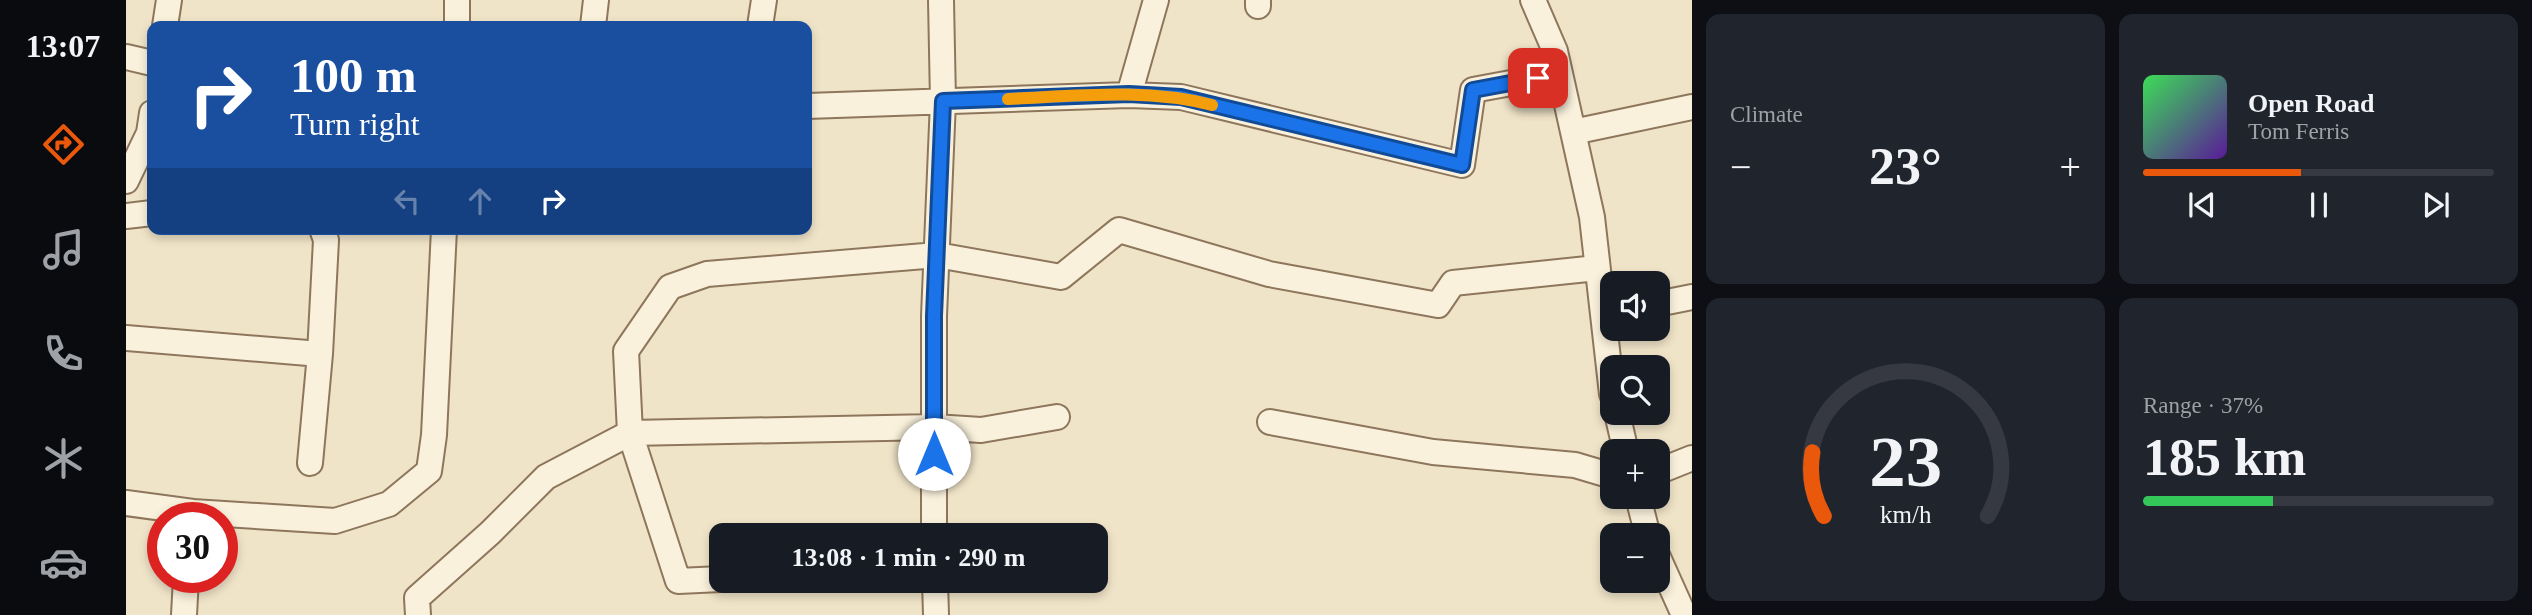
<!DOCTYPE html>
<meta charset="utf-8">
<style>
:root{--surface:#171b24;--page:#20242c;--text:#f1f3f6;--muted:#9ea1a6;--line:#363941;--accent:#ea580c}
body{margin:0;font-family:Georgia,serif;background:var(--page);color:var(--text);height:100vh;display:flex;flex-direction:column;font-size:26px;white-space:nowrap}
*{box-sizing:border-box;margin:0}
p{font-size:23px;color:var(--muted)}
.icon{flex:none;width:38px;height:38px;fill:none;stroke:currentColor;stroke-width:2;stroke-linecap:round;stroke-linejoin:round}
.map{position:relative;flex:1;overflow:hidden}
.panel{display:flex;flex-direction:column;gap:14px;padding:14px;background:#0d0f14;width:840px}
.panel>*{flex:none}
.hud{position:absolute;left:21px;top:21px;width:665px;height:214px;border-radius:14px;box-shadow:0 4px 10px #0003;background:#1a4fa0;color:#fff;overflow:hidden}
.tools{position:absolute;left:1474px;top:271px;display:grid;gap:14px}
.tools a{display:grid;place-items:center;width:70px;height:70px;border-radius:14px;background:var(--surface);box-shadow:0 4px 10px #0003;font-size:35px}
.speed{position:absolute;left:21px;top:502px;display:flex;gap:14px;font-size:35px;font-weight:700;text-align:center}
.speed>*{display:grid;place-content:center;width:91px;height:91px;border-radius:50%;background:var(--surface);box-shadow:0 4px 10px #0003;line-height:1}
.speed .limit{border:10px solid #d22;background:#fff;color:#111}
.pin{position:absolute;display:grid;place-items:center;width:60px;height:60px;color:#fff;margin:-30px;border-radius:14px;box-shadow:0 4px 10px #0006}
.me{position:absolute;width:77px;margin:-38px;rotate:0deg;stroke-linejoin:round;filter:drop-shadow(0 0 5px #0008)}
.turn{display:flex;align-items:center;gap:24px;height:147px;padding:0 28px;font-size:32px}
.turn .icon{width:91px;height:91px;stroke-width:2.5}
.turn b{display:block;font-size:49px;line-height:60px}
.lanes{display:flex;align-items:center;height:66px;padding:0 28px;background:#0003;justify-content:center;gap:35px;direction:ltr}
.lanes .off{opacity:.35}
.big{font-size:52px;font-weight:600;line-height:1.1}
.panel .widget{flex:1;display:flex;flex-direction:column;justify-content:center;gap:10px;min-width:0;padding:0 24px;border-radius:14px;background:var(--page)}
.panel .dial{align-items:center;gap:0}
.dial svg{height:182px;overflow:visible;fill:none;stroke:var(--line);stroke-width:7;stroke-linecap:round;text-anchor:middle}
.dial text{fill:var(--text);stroke:none}
.song{display:flex;align-items:center;gap:21px}
.cover{width:84px;height:84px;border-radius:10px;background:linear-gradient(135deg,hsl(130 70% 55%),hsl(270 70% 35%))}
.played{height:7px;border-radius:4px;background:linear-gradient(90deg,var(--accent) 45%,var(--line) 45%)}
.keys{display:flex;justify-content:space-around;direction:ltr}
.heat{display:flex;justify-content:space-between;align-items:center;font-size:38px;direction:ltr}
.charge{height:10px;border-radius:5px;background:linear-gradient(90deg,#34c759 37%,var(--line) 0)}
.panel .tiles{flex:1;display:grid;gap:14px;grid-template-columns:repeat(2,1fr)}
.trip{position:absolute;left:583px;top:523px;width:399px;height:70px;border-radius:14px;background:var(--surface);box-shadow:0 4px 10px #0003;font-weight:600;line-height:70px;text-align:center}
main{display:flex;flex:1;min-height:0}
.tab-bar{display:flex;flex-direction:column;width:126px;justify-content:space-around;align-items:center;background:#090b0e;color:var(--muted)}
.tab-bar .icon{width:49px;height:49px}
.tab-bar .on{color:var(--accent)}
.tab-bar b{font-size:32px;color:var(--text)}
.map>svg:first-child{display:block}
</style>
<main>
<nav class="tab-bar">
<b>13:07</b>
<svg class="icon on" aria-label="directions" viewBox="0 0 24 24"><path d="M12 3l9 9-9 9-9-9zM9 14v-3h6M13 9l2 2-2 2"/></svg>
<svg class="icon" aria-label="music" viewBox="0 0 24 24"><path d="M9 18V5l10-2v13"/><circle cx="6" cy="18" r="3"/><circle cx="16" cy="16" r="3"/></svg>
<svg class="icon" aria-label="phone" viewBox="0 0 24 24"><path d="M5 4h4l2 5-3 2q2 4 5 5l2-3 5 2v4C11 20 4 13 5 4z"/></svg>
<svg class="icon" aria-label="climate" viewBox="0 0 24 24"><path d="M12 3v18M4 7l16 10M4 17L20 7"/></svg>
<svg class="icon" aria-label="car" viewBox="0 0 24 24"><path d="M5 17H2v-5l4-1 3-4h7l3 4 3 1v5h-3M9 17h6M6 11h13"/><circle cx="7" cy="17" r="2"/><circle cx="17" cy="17" r="2"/></svg>
</nav>
<div class="map">
<svg width="1566" height="615" viewBox="0 0 1566 615">
<rect width="100%" height="100%" fill="#f0e4c8"/>
<g fill="none" stroke-linecap="round" stroke-linejoin="round">
<defs>
<path id="minor" d="M331,0V26
M1132,0V6
M1407,0L1429,51L1466,217L1486,394
M39,26L43,0
M467,26L470,0
M634,26L638,0
M0,57L26,63
M1003,95L1030,0
M681,106L1003,95L1055,97L1336,165L1347,90L1434,74
M1447,132L1566,107
M0,181L23,133L26,113
M0,216L26,213
M1531,304L1566,297
M0,338L194,354
M1491,413L1500,452
M1144,422L1307,452L1449,465L1486,476
M184,463L194,354L200,240L196,229
M1531,472L1566,458
M1512,497L1522,536
M0,503L67,512L209,521L263,504L303,471L308,435L318,229
M808,536V316L817,101L815,0
M1531,555L1558,615
M595,579L552,581L504,433L808,427L855,430L931,417
M809,581L810,615
M58,615L60,578
M292,615L291,598L364,533L420,477L504,433L500,351L544,287L581,274L811,255L935,277L993,230L1143,274L1312,305L1327,283L1471,268"/>
</defs>
<use href="#minor" stroke="#8d765c" stroke-width="28"/>
<use href="#minor" stroke="#faf1dc" stroke-width="24"/>
</g>
<g fill="none" stroke-linecap="round" stroke-linejoin="round">
<defs>
<path id="route" d="M808,454V316L817,101L1003,94L1055,97L1336,165L1347,90L1412,78"/>
</defs>
<use href="#route" stroke="#114b97" stroke-width="18"/>
<use href="#route" stroke="#1a73e8" stroke-width="12"/>
<path stroke="#f59e0b" stroke-width="12" d="M882,99C950,96 1020,88 1086,105"/>
</g>
</svg>
<div class="tools">
<a><svg class="icon" aria-label="sound" viewBox="0 0 24 24"><path d="M4 9h4l5-4v14l-5-4H4zM17 9q2 3 0 6"/></svg></a>
<a><svg class="icon" aria-label="search" viewBox="0 0 24 24"><circle cx="10" cy="10" r="6"/><path d="M15 15l6 6"/></svg></a>
<a>+</a>
<a>−</a>
</div>
<div class="speed"><div class="limit">30</div></div>
<div class="pin" style="left:1412px;top:78px;background:#d93025"><svg class="icon" aria-label="arrive" viewBox="0 0 24 24"><path d="M6 21V4h12l-3 4 3 4H6"/></svg></div>
<svg class="me" style="left:808px;top:454px" viewBox="-20 -20 40 40"><circle r="19" fill="#fff"/><path d="M0-13L10 11 0 6-10 11z" fill="#1a73e8"/></svg>
<div class="trip">13:08 · 1 min · 290 m</div>
<div class="hud">
<div class="turn"><svg class="icon" aria-label="right" viewBox="0 0 24 24"><path d="M7 20v-9h11M14 6l5 5-5 5"/></svg><div><b>100 m</b>Turn right</div></div>
<div class="lanes"><svg class="icon off" aria-label="left" viewBox="0 0 24 24"><path d="M17 20v-9H6M10 6l-5 5 5 5"/></svg><svg class="icon off" aria-label="ahead" viewBox="0 0 24 24"><path d="M12 20V5M6 11l6-6 6 6"/></svg><svg class="icon" aria-label="right" viewBox="0 0 24 24"><path d="M7 20v-9h11M14 6l5 5-5 5"/></svg></div>
</div>
</div>
<section class="panel">
<div class="tiles">
<div class="widget"><p>Climate</p>
<div class="heat"><a>−</a><b class="big">23°</b><a>+</a></div>
</div>
<div class="widget">
<div class="song"><i class="cover"></i><div><b>Open Road</b><p>Tom Ferris</p></div></div>
<div class="played"></div>
<div class="keys"><svg class="icon" aria-label="previous" viewBox="0 0 24 24"><path d="M18 5L8 12l10 7zM5 5v14"/></svg><svg class="icon" aria-label="pause" viewBox="0 0 24 24"><path d="M8 5v14M16 5v14"/></svg><svg class="icon" aria-label="next" viewBox="0 0 24 24"><path d="M6 5l10 7-10 7zM19 5v14"/></svg></div>
</div>
<div class="widget dial"><svg viewBox="0 0 100 80">
<path d="M14 69A42 42 0 1 1 86 69"/>
<path d="M14 69A42 42 0 0 1 9 41" stroke="#ea580c"/>
<text x="50" y="56" font-size="32" font-weight="700">23</text>
<text x="50" y="72" font-size="11">km/h</text>
</svg></div>
<div class="widget"><p>Range · 37%</p><b class="big">185 km</b><div class="charge"></div></div>
</div>
</section>
</main>
